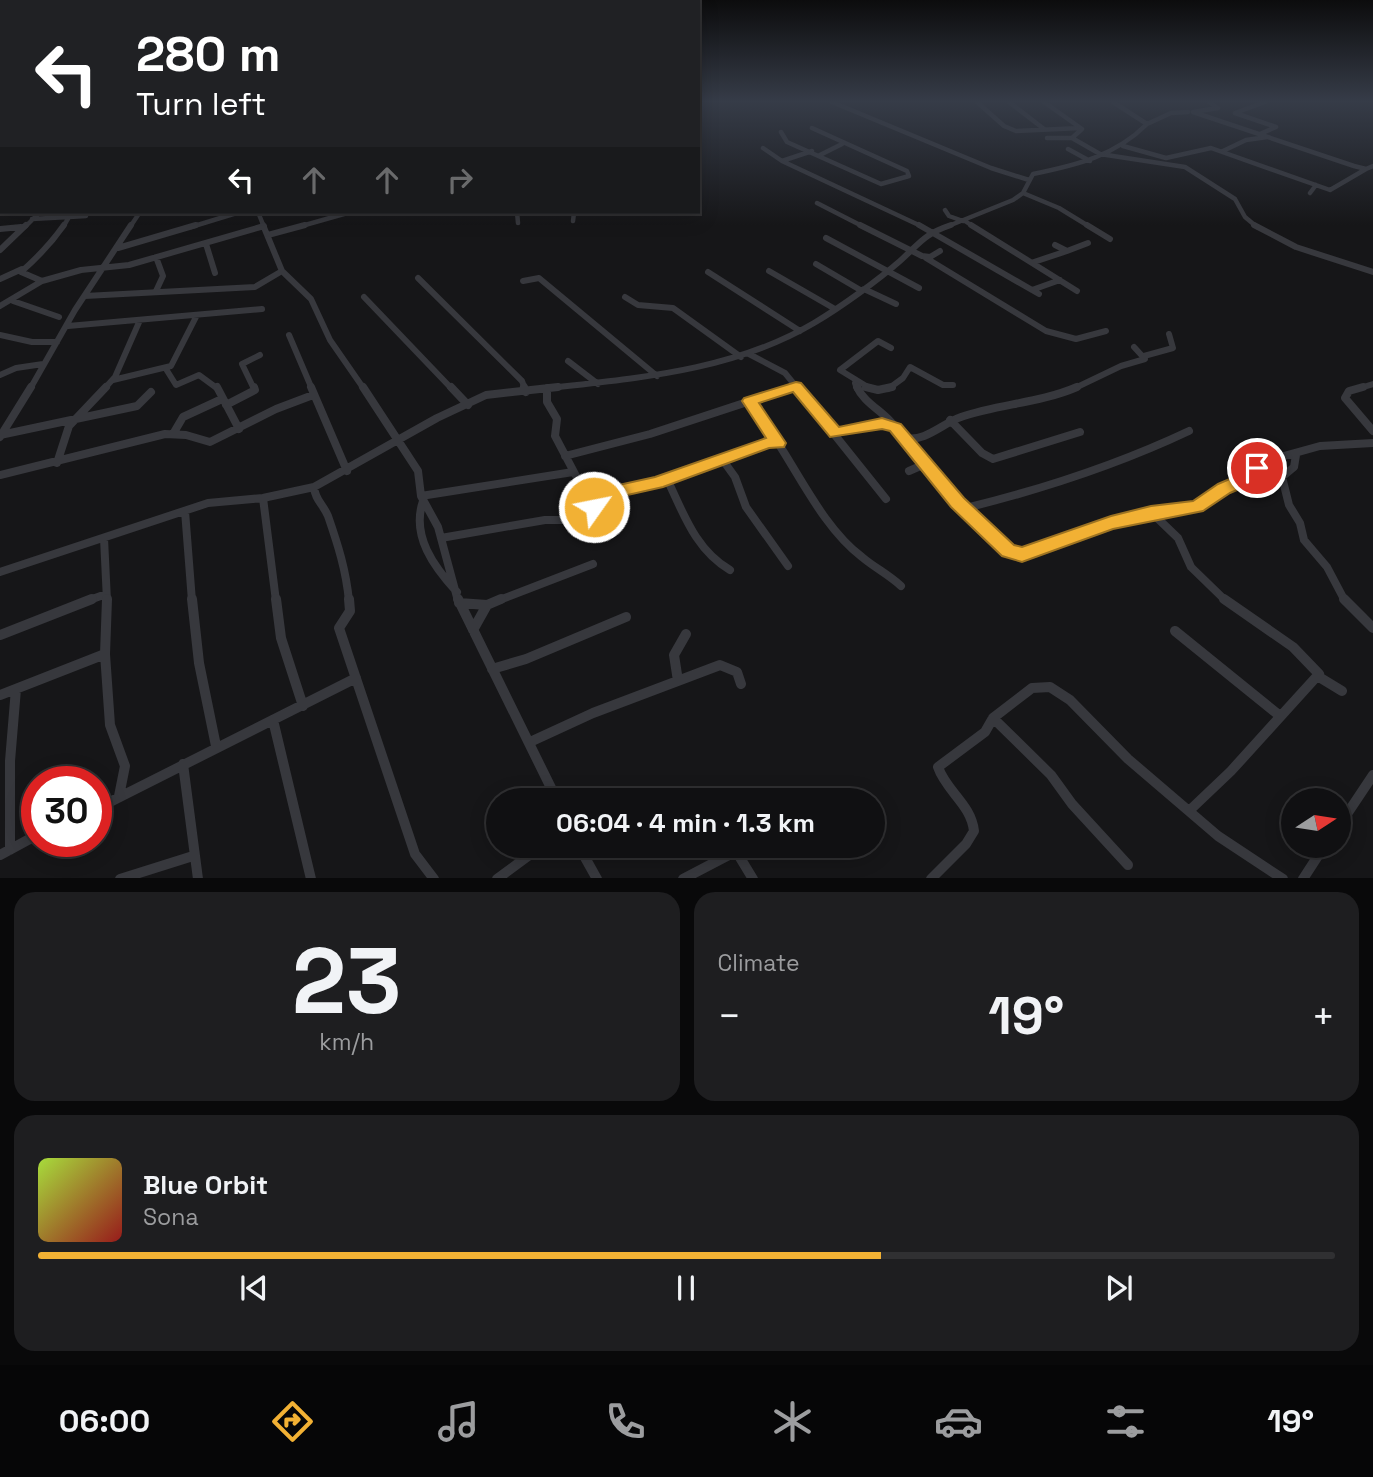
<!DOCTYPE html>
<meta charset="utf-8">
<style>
:root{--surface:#101012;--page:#1e1e20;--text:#f1f3f6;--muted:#9c9d9f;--line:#303032;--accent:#f2b134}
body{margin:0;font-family:"Space Grotesk",sans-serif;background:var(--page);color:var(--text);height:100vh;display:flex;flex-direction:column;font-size:26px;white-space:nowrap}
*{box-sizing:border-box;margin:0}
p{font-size:23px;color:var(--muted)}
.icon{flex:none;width:38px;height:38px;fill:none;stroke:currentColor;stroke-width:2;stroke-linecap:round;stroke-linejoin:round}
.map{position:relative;height:878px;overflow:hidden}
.details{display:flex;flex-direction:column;gap:14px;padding:14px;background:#09090a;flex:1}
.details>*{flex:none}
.hud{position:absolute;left:0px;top:0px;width:700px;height:214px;box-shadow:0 4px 18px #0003,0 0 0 2px var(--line);background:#202124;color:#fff;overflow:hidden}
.needle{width:46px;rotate:78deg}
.buttons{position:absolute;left:1281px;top:788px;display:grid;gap:14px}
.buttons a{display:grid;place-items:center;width:70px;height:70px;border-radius:50%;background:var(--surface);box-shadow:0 4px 18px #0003,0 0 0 2px var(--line);font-size:35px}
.speed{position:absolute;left:21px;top:766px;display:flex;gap:14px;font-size:35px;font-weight:700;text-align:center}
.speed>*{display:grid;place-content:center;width:91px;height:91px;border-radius:50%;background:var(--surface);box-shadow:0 4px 18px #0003,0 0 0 2px var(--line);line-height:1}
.speed .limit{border:10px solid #d22;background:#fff;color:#111}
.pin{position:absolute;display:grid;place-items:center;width:60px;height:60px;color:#fff;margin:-30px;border:4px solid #fff;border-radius:50%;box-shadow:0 2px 7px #0007}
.me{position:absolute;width:77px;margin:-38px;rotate:57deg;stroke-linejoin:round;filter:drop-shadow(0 0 5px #0008)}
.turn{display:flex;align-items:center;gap:24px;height:147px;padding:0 21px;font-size:32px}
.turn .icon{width:91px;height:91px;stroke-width:2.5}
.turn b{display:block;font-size:49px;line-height:60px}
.lanes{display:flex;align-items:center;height:66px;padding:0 21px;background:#0003;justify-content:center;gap:35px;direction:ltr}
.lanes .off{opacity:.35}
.big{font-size:52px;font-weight:800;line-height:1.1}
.details .card{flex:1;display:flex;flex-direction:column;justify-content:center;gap:10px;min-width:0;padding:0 24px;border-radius:21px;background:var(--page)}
.details .dial{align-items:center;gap:0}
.dial b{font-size:91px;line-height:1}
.song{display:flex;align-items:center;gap:21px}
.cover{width:84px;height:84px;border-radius:10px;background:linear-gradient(135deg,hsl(80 70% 55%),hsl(0 70% 35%))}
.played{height:7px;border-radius:4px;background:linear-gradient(90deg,var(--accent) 65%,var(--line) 65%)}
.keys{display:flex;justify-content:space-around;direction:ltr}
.heat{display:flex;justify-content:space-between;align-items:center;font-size:38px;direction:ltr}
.details .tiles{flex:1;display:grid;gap:14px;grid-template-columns:1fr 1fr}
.card:last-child{grid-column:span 2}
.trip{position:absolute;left:486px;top:788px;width:399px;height:70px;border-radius:35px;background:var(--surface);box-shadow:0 4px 18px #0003,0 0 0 2px var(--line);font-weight:800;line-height:70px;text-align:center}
.menu{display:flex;height:112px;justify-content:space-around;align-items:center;background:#060607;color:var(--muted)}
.menu .icon{width:49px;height:49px}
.menu .current{color:var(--accent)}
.menu b{font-size:32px;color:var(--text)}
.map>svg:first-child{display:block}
</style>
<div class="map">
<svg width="1373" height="879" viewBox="0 0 1373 879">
<rect width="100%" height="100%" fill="#161618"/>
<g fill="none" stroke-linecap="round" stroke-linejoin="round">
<path stroke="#37383d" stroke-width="4.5" d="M832,102L991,168L1029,180
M977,102L1004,126L1016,131L1080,128
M1009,102L1044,129
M1044,102L1082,129L1072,138L1100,154L1185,167L1235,199L1245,217L1257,227
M1209,102L1218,108L1193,112L1354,166L1366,169L1373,166
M1147,124L1171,113L1188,112
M781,132L787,142L881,184L909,176L907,171L812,128
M1260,134L1276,127L1235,113L1265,102
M1047,138H1072
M1123,146L1166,158L1211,148L1330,190L1366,169
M763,148L782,161L812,151
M1068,149L1090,161
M1223,151L1246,140L1267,137
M820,155L842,144
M782,161L923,227
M1023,193L1059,208L1090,227
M1310,193L1316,185
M817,203L864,227
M945,210L949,216L963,221
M258,212L264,227
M517,212L518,223
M69,217L86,216
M32,219L69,217L63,227
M573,221L574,213
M965,221L974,227
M25,227L40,212
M130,227L140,212
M191,227L240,212
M298,227L351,212
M946,227L1013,200L1023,193L1033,174C1077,165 1115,156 1147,124L1113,102"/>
<path stroke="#37383d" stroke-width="6" d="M263,225L282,271L311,299L330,340L364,389
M860,225L922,256L930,257L940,251
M919,225L1039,294
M971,225L1077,291
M1087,225L1110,239
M1254,225L1296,247L1373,272
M0,229L21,227
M268,235L305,225
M826,238L919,288
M206,244L215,273
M118,248L196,225
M0,250L26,225
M1067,251L1088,243
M156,257L163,276L156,291
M926,258L1046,331L1076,339L1106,331
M1034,262L1067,251L1055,245
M816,264L862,291
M769,271L835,309
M708,272L800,331
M418,278L522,381L525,389
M0,279L22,269
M42,281L21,272C37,258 52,242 64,225
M523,281L539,278L657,376
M864,289L896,304
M1032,290L1060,280
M85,296L255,287L282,271
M364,297L452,389
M625,297L638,305L673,308L741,357
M13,301L59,317
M0,306L42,281L81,270L129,265L264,226
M68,326L262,309
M0,335L32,342H57
M289,335L312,389
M749,354L785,373L798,389
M1144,356L1173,348L1169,334
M568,361L598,384
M166,369L176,385L199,375L218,389
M0,375L16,368L43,364
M113,380L171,366L197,315
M855,383L857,389
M30,389L75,310L131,225
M104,389L115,377L140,320
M254,389L242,364L260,355
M542,389C635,378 731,372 814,323C841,307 877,281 900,261C920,243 924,234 951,225
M788,389L796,386
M871,389L840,370L878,341L891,348
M888,389L903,378L910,367L943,385H953
M1073,389L1121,366L1145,359L1134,347
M1357,389L1373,384"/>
<path stroke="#37383d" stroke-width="8" d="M217,387L239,429
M311,387L347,471
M363,387L418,471L421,496L438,527L458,601
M451,387L468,405
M524,387L526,392
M797,387L835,433L882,423L892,425
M857,387C863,401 880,410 890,421C925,458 976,538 1022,555L1151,512L1197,507L1224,488L1250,477L1266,461L1320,446L1373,443
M866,387L878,390L892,387
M1363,387L1349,391L1345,398L1373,431
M547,388V402L557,419L555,436L584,491L597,495L668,481C684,515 696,550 730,570
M749,401L778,443
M226,405L255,390L254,387
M950,420L982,453L993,459L1080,432
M173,434L183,417L222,399
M834,434L886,499
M0,435L137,406L151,392
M0,437L31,387
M906,438C925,442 943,423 961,417C999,404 1040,403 1077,387
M1296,455L1294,467L1282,477L1289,505L1300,523L1304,540L1327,567L1345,601
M565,456L650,434L793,387
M722,459L735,477L746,507L788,566
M57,463L69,426L106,387
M909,471L925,464
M0,475L165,434L186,435L210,442L276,409L313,395
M657,483L772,441L778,443C802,480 826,530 862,557C875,568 888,574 901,586
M314,487C315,500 323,504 328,516C338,545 346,570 349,601
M421,496L573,472
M263,498L276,601
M423,501C411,536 434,567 457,592
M966,508C1043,489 1117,465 1189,431
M185,511L192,601
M1151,512L1178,538L1191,567L1226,601
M104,538L107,601
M441,538L545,520H570L593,511L597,495
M0,572L208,503L263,498L314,487L437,418L486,395L558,387
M87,601L106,594
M497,601L593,564"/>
<path stroke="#37383d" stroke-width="10" d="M107,599L105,654L110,725L125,766L119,796
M192,599L199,663L216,746
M276,599L281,638L303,706
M349,599L350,611L339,628L415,854L434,879
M458,599L557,800
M1344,599L1373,628
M459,603L487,605L501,599
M473,630L487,605
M1175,631L1280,716
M0,635L92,599
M492,669L526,659L626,617
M1319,677L1342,691
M678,681L674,655L686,634
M0,695L105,654
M993,718L1051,775L1072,804L1128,865
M273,720L311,879
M530,742L593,713L720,665L737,672L741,684
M183,764L198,879
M834,800L846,794
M96,809L356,678
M1190,810L1231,771L1319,674L1293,647L1224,599
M1339,826L1373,775
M578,845L597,879
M10,850V761L16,689
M736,851L753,879
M0,855L37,835
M120,879L193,856
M497,879L543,845
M683,879L748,845
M931,879L966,844L974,831C971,804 946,791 938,767L985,732L993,718L1032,688L1050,687L1070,700L1128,759L1218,836L1283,879
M1303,879L1325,845"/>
</g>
<linearGradient id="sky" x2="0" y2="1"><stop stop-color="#0c0c0d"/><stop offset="0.45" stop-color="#363c48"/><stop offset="1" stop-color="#363c48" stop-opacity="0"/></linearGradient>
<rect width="1373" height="225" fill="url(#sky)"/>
<path fill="#f2b134" stroke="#9d7322" stroke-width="2" d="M796,382L801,383L839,427L882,418L901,424L964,498L1014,545L1022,547L1111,516L1151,506L1193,501L1218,484L1244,473L1252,464H1263L1266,468L1256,482L1230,493L1203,511L1113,529L1022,562L1002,556L951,507L890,431L882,429L830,437L793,392L759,403L786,443L784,447L769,448L663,487L605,500L600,512H588L585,507L591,491L655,477L766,438L742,401L744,398Z"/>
</svg>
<div class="buttons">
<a><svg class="needle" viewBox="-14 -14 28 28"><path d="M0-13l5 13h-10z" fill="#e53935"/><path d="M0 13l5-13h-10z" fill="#9c9d9f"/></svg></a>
</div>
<div class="speed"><div class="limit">30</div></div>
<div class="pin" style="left:1257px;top:468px;background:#d93025"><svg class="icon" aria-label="arrive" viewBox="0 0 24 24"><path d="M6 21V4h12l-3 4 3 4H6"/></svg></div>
<svg class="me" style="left:594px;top:507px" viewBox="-20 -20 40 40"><circle r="17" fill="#f2b134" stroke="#fff" stroke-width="3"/><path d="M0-11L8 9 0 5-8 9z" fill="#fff"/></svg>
<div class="trip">06:04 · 4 min · 1.3 km</div>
<div class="hud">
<div class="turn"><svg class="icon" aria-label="left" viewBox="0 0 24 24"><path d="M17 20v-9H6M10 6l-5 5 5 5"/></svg><div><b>280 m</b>Turn left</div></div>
<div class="lanes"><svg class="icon" aria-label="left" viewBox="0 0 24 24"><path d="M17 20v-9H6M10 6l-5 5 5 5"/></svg><svg class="icon off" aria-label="ahead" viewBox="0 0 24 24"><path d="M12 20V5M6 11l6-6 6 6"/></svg><svg class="icon off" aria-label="ahead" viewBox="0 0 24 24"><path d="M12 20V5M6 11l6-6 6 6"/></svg><svg class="icon off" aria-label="right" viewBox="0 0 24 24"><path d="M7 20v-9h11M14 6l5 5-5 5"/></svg></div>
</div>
</div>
<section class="details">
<div class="tiles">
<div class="card dial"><b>23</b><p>km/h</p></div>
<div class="card"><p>Climate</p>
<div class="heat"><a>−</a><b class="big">19°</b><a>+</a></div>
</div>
<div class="card">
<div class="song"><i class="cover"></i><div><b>Blue Orbit</b><p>Sona</p></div></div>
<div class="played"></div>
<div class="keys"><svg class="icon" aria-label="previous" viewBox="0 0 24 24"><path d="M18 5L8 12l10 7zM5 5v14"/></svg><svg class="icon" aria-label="pause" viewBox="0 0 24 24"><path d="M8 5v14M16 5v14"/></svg><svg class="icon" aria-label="next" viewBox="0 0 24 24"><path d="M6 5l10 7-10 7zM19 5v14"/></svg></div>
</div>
</div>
</section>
<nav class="menu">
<b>06:00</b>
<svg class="icon current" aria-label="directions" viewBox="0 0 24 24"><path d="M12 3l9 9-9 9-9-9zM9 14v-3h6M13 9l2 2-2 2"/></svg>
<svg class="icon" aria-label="music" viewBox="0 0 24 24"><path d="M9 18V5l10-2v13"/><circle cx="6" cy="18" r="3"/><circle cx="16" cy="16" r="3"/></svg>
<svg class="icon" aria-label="phone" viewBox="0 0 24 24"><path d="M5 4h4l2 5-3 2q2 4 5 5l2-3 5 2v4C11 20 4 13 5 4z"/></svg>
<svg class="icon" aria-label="climate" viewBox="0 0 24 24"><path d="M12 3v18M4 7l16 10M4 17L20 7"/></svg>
<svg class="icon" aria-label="car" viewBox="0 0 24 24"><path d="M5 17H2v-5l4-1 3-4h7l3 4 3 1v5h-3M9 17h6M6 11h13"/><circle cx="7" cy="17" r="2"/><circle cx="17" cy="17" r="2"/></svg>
<svg class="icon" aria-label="filters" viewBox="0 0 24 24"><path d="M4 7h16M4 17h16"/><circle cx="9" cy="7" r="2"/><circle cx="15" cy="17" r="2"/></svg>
<b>19°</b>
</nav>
